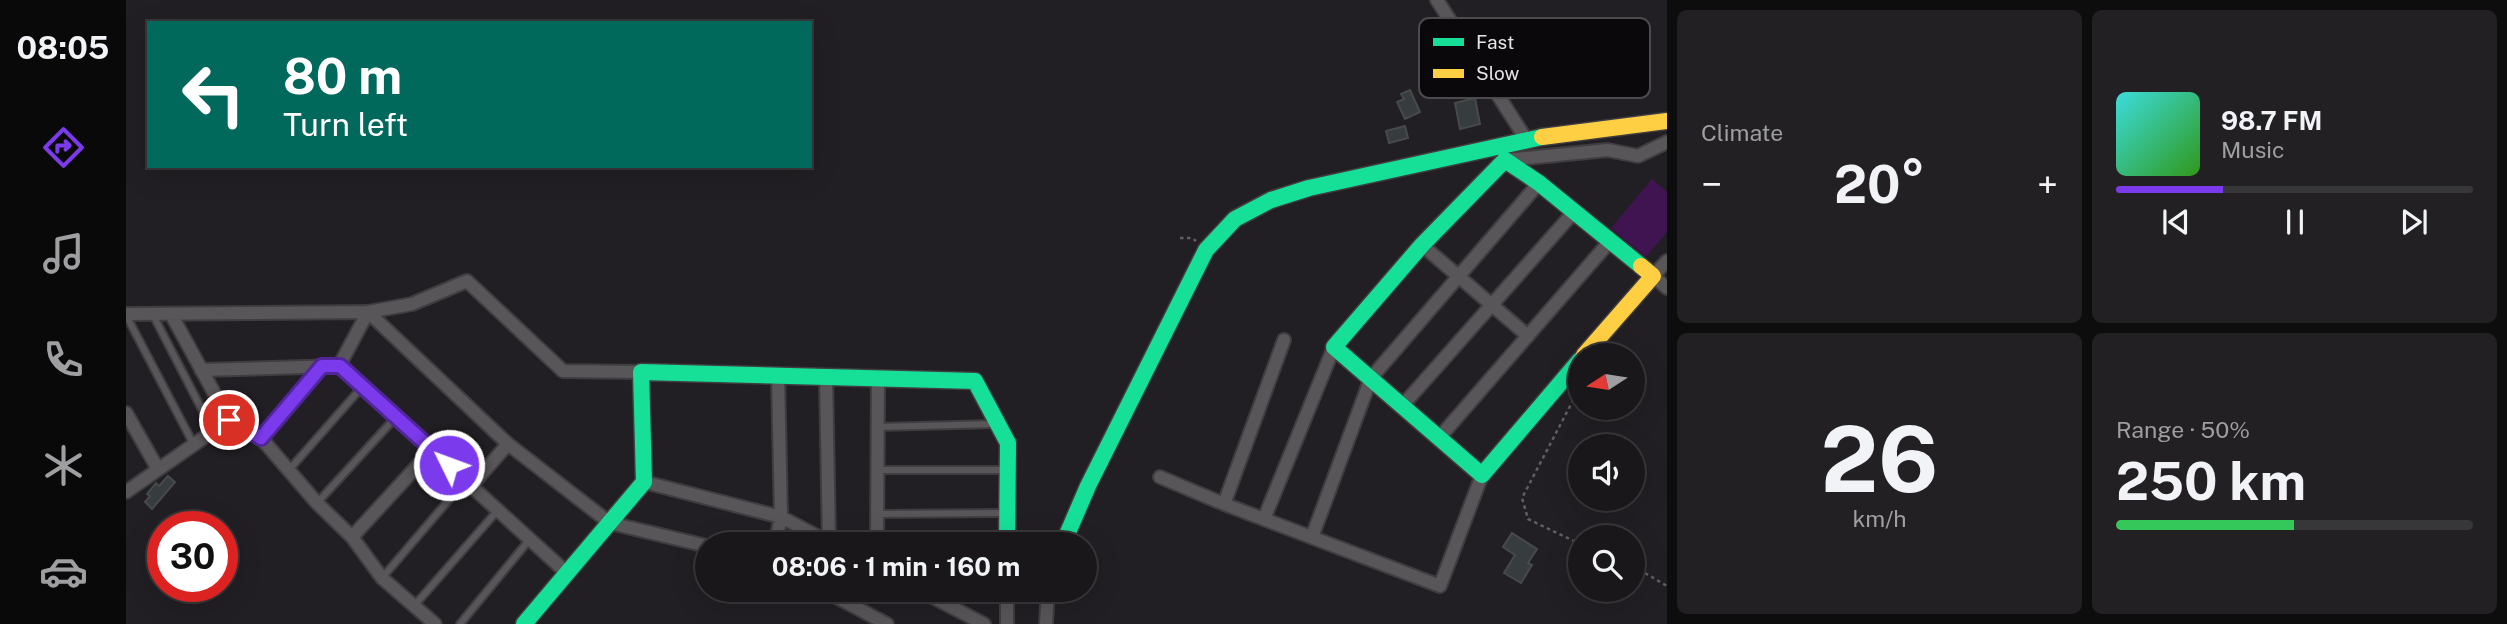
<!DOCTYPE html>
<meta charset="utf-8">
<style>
:root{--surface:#19171a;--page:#222023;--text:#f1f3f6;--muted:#9f9fa2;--line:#373639;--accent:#7c3aed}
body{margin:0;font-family:"Public Sans",sans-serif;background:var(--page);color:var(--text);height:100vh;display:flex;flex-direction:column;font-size:26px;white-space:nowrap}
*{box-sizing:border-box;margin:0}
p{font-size:23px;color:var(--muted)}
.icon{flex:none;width:38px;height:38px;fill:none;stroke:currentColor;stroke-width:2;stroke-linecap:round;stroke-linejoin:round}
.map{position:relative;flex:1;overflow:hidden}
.drawer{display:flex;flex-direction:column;gap:10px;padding:10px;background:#0e0d0e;width:840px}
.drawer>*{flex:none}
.banner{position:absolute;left:21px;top:21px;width:665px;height:147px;border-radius:0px;box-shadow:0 7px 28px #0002,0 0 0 2px var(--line);background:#00695c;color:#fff;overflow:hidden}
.needle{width:46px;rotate:258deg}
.buttons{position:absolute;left:1442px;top:343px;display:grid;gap:14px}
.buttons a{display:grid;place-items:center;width:77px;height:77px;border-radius:50%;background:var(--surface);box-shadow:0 7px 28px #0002,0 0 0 2px var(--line);font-size:35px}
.speed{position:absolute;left:21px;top:511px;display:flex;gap:14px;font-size:35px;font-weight:700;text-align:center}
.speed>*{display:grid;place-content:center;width:91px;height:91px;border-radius:50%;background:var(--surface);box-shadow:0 7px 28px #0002,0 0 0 2px var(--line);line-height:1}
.speed .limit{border:10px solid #d22;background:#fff;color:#111}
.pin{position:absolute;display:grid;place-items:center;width:60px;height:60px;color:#fff;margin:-30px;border:4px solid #fff;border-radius:50%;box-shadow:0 2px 7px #0007}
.me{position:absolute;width:77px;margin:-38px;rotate:312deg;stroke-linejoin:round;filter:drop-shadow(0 0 5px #0008)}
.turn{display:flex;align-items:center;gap:24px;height:147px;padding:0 21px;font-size:32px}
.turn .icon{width:91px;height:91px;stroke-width:2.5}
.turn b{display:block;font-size:49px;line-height:60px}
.big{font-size:52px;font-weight:700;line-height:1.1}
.drawer .tile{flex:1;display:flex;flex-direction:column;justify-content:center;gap:10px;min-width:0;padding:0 24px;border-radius:10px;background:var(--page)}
.drawer .dial{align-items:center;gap:0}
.dial b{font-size:91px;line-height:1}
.song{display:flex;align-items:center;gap:21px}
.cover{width:84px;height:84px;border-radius:10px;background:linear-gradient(135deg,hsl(180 70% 55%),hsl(110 70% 35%))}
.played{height:7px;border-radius:4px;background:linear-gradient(90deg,var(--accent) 30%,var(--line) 30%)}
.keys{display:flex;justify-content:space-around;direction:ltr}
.heat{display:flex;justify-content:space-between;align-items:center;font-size:38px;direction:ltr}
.charge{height:10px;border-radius:5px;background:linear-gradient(90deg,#34c759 50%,var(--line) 0)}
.drawer .tiles{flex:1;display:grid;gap:10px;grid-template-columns:repeat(2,1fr)}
.trip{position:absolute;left:569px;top:532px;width:402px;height:70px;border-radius:35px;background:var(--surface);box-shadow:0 7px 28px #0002,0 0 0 2px var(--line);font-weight:700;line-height:70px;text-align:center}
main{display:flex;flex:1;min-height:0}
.tab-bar{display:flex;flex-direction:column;width:126px;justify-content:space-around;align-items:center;background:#0a090a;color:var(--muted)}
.tab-bar .icon{width:49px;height:49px}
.tab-bar .selected{color:var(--accent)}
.tab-bar b{font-size:32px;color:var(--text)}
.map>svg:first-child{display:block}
</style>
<main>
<nav class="tab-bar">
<b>08:05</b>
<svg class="icon selected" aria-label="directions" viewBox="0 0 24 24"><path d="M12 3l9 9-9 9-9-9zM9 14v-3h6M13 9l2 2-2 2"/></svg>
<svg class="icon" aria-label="music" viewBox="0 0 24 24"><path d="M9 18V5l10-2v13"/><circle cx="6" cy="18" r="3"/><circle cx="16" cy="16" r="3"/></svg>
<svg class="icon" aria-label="phone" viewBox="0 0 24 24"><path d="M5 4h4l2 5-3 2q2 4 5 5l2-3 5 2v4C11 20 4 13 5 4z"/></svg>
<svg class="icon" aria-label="climate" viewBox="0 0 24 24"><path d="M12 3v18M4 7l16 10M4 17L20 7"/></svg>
<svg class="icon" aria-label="car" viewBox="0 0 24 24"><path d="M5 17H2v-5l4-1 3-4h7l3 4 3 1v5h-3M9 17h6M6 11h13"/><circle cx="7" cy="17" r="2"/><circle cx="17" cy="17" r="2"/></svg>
</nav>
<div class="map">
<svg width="1541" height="624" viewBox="0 0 1541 624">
<rect width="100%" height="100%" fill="#211f23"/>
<path fill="#401450" d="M1526,179L1541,192V232L1520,257L1485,228Z"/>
<path fill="#373c3e" stroke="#47494a" stroke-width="2" d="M1284,90L1294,112L1279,119L1271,102L1278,99L1275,94Z
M1349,98L1354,124L1334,129L1329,103Z
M1279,126L1282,138L1263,143L1260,131Z
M42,476L49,482L26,509L19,502L24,496L21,494L30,483L33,486Z
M1386,533L1411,549L1402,563L1406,565L1395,583L1378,573L1389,555L1377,547Z"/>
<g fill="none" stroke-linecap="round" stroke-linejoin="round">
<defs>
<path id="lane" d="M0,315L68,445
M27,315L87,431
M752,427L869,424
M135,438L195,367
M163,470L236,387
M752,470H879
M191,503L270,417
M751,514L879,513
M256,578L339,481
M288,606L372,510
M334,624L404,539"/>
<path id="street" d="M1311,0L1400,139
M1379,160L1482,150L1512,156L1541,142
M1296,245L1402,336
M1541,261L1527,276L1541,288
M0,314L242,312L382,444L484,523L581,546
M45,314L103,420L135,438L191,503L226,537L256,578L309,624
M1158,340L1098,504L1314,586L1356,475
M213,366L242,312L286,304L341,281L437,371L515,372
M75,370L213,366L441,573
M700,377L703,542
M1277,405L1447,213
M0,413L32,469
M1313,438L1485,240
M1034,477L1098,504
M518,482L655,517L706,544
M345,486L382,444
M0,492L103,420
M1138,519L1208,347
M226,537L306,450
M1186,537L1245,378L1413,183
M649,544L655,517L652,375
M751,544L752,378
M697,590L761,624
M793,590L858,624
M881,624V590
M920,624L922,590"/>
<path id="fast" d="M1454,360L1356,475L1208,347L1296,245L1379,160L1413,183L1515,266
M937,544L962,486L1080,250L1109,219L1145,200L1183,188L1416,137
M398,624L518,482L515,372L849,381L882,443L881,544"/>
<path id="slow" d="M1416,137L1541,121
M1458,355L1527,276L1515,266"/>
</defs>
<use href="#lane" stroke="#3f3d40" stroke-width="10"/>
<use href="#street" stroke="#3f3d40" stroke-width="16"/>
<use href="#fast" stroke="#3f3d40" stroke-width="19"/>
<use href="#slow" stroke="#3f3d40" stroke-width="19"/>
<path stroke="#615f61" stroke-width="2.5" stroke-dasharray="3.5 3.5" stroke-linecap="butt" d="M1054,238H1066L1070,241
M1454,387L1396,498L1402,519L1454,544
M1507,566L1541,586"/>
<use href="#lane" stroke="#59565a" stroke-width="6"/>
<use href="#street" stroke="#59565a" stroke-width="12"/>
<use href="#fast" stroke="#16e098" stroke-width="16"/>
<use href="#slow" stroke="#ffcf43" stroke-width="16"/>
</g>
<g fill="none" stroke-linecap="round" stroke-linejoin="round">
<defs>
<path id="route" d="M103,420L135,438L196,366H214L323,465"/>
</defs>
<use href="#route" stroke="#51269a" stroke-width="18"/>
<use href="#route" stroke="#7c3aed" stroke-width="12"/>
</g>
<rect x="1293" y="18" width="231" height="80" rx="10" fill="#0a080b" stroke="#4c4a4d" stroke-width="2"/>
<rect x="1307" y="38" width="31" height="8" fill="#16e098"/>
<rect x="1307" y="69" width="31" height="9" fill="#ffcf43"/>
<g font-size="19" fill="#e7e3e8">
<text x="1350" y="49">Fast</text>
<text x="1350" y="80">Slow</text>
</g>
</svg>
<div class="buttons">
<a><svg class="needle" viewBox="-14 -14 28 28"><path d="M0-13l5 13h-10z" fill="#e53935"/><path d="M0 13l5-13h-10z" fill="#9f9fa2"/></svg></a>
<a><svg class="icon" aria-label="sound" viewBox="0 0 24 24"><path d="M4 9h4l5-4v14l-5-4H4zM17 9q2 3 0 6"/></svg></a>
<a><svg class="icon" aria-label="search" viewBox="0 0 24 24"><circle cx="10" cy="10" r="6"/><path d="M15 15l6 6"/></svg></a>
</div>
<div class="speed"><div class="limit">30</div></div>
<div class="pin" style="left:103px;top:420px;background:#d93025"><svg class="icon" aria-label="arrive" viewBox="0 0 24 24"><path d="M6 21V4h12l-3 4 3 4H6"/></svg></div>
<svg class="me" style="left:323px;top:465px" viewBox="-20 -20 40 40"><circle r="17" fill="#7c3aed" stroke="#fff" stroke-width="3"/><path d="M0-11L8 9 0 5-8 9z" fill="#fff"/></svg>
<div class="trip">08:06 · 1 min · 160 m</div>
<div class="banner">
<div class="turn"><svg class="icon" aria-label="left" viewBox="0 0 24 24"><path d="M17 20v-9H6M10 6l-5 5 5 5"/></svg><div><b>80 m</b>Turn left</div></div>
</div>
</div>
<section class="drawer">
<div class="tiles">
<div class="tile"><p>Climate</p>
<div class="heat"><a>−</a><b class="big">20°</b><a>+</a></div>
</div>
<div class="tile">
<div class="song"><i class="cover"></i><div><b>98.7 FM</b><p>Music</p></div></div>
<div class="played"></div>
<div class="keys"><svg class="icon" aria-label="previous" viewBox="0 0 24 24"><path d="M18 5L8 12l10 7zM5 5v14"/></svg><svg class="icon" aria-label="pause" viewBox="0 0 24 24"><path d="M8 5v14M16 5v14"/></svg><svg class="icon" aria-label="next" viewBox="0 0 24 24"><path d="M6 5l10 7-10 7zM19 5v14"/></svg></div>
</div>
<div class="tile dial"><b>26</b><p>km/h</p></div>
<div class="tile"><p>Range · 50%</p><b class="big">250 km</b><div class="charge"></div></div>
</div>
</section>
</main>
